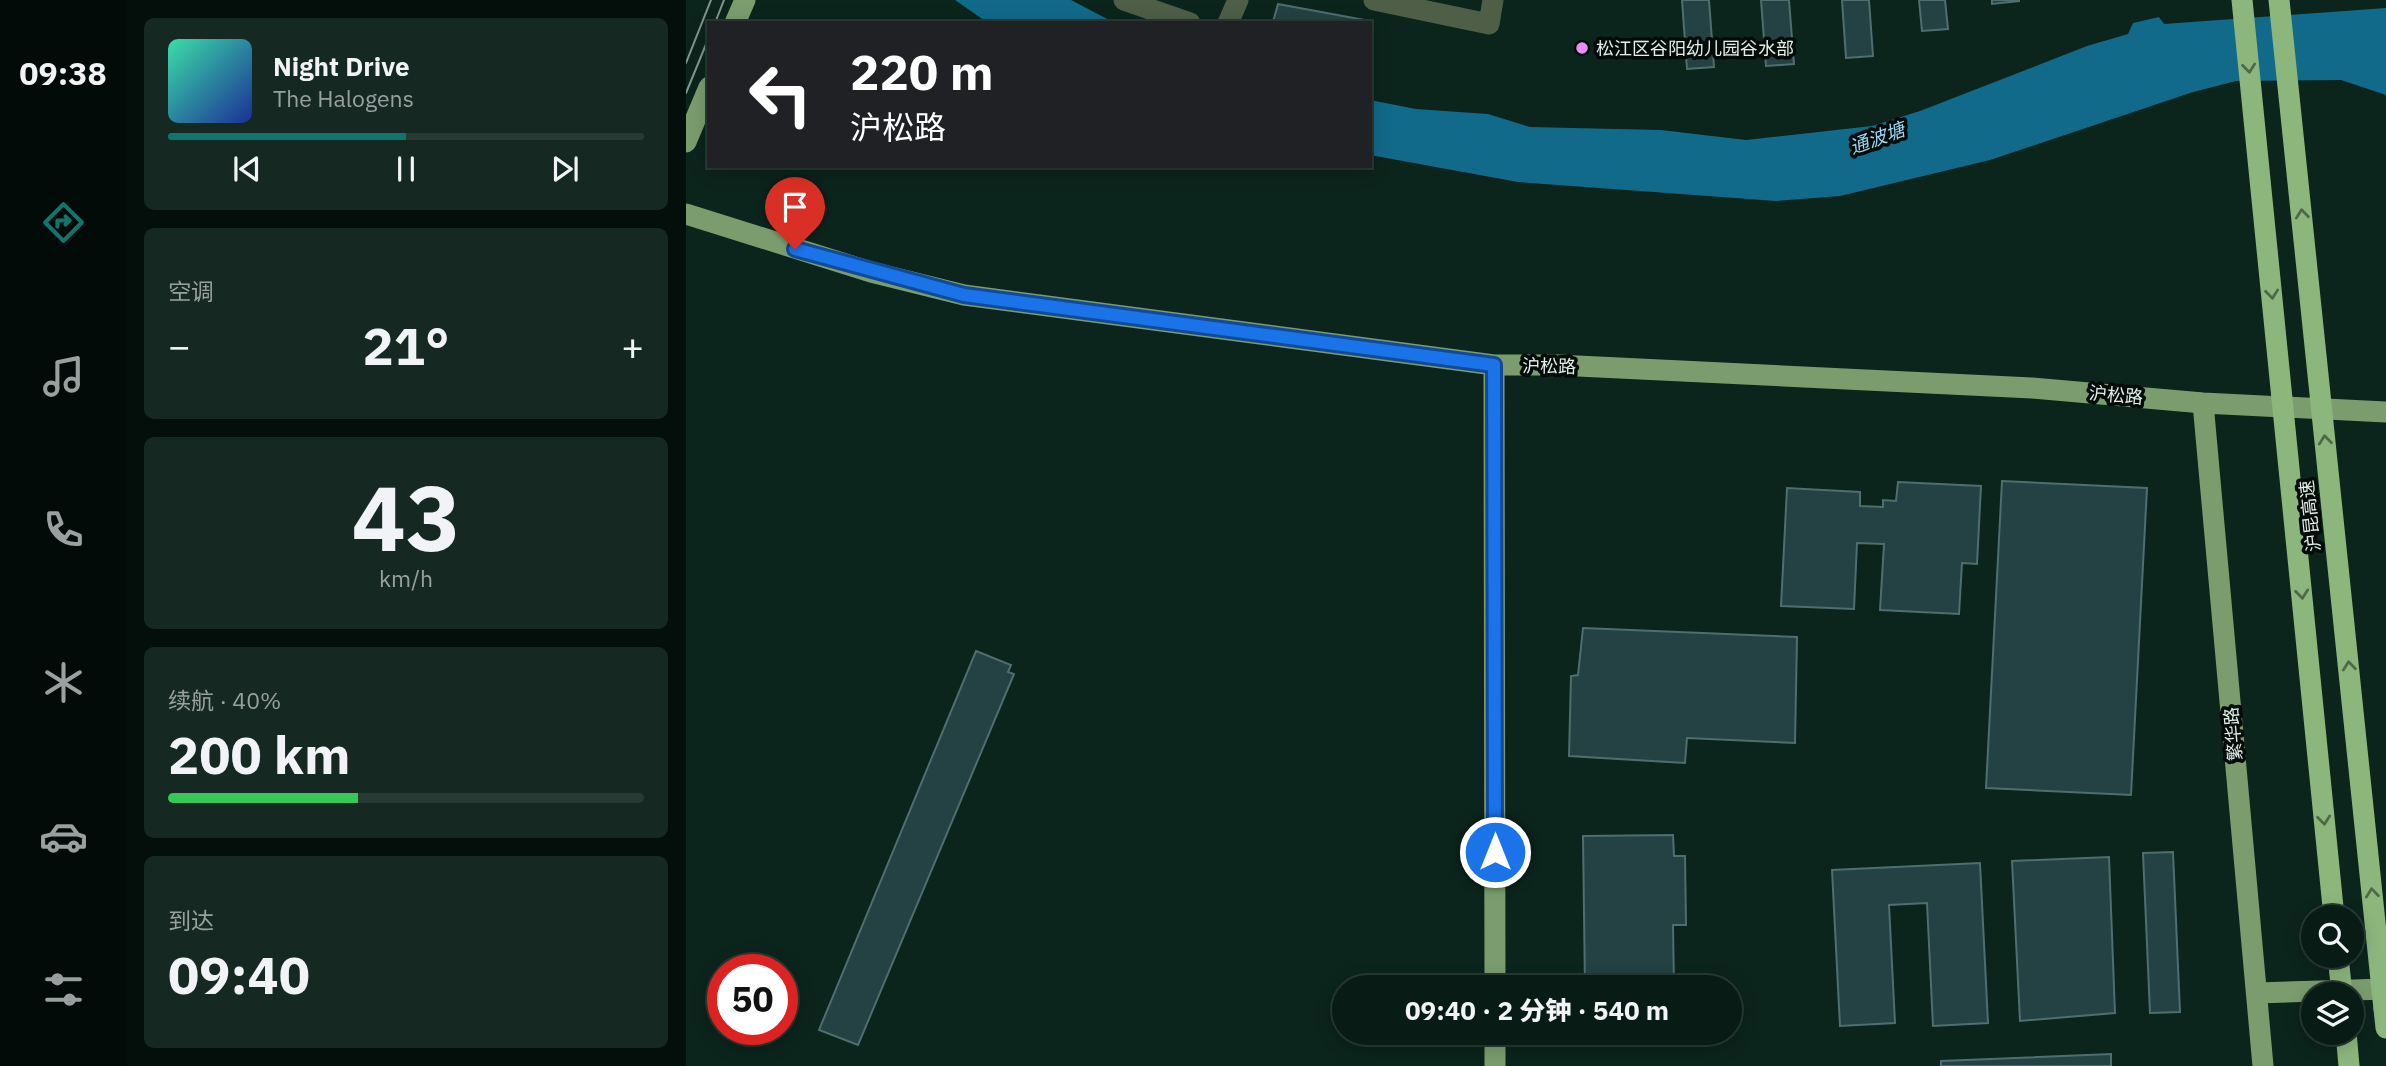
<!DOCTYPE html>
<html lang="zh">
<meta charset="utf-8">
<style>
:root{--surface:#081b15;--page:#162822;--text:#f1f3f6;--muted:#98a1a0;--line:#293934;--accent:#0f766e}
body{margin:0;font-family:"IBM Plex Sans","Noto Sans SC",sans-serif;background:var(--page);color:var(--text);height:100vh;display:flex;flex-direction:column;font-size:26px;white-space:nowrap}
*{box-sizing:border-box;margin:0}
p{font-size:23px;color:var(--muted)}
.icon{flex:none;width:38px;height:38px;fill:none;stroke:currentColor;stroke-width:2;stroke-linecap:round;stroke-linejoin:round}
.map{position:relative;flex:1;overflow:hidden}
.drawer{display:flex;flex-direction:column;gap:18px;padding:18px;background:#040f0c;width:560px}
.drawer>*{flex:none}
.top-card{position:absolute;left:21px;top:21px;width:665px;height:147px;border-radius:0px;box-shadow:0 4px 18px #0003,0 0 0 2px var(--line);background:#202124;color:#fff;overflow:hidden}
.controls{position:absolute;left:1615px;top:905px;display:grid;gap:14px}
.controls a{display:grid;place-items:center;width:63px;height:63px;border-radius:50%;background:var(--surface);box-shadow:0 4px 18px #0003,0 0 0 2px var(--line);font-size:35px}
.speed{position:absolute;left:21px;top:954px;display:flex;gap:14px;font-size:35px;font-weight:700;text-align:center}
.speed>*{display:grid;place-content:center;width:91px;height:91px;border-radius:50%;background:var(--surface);box-shadow:0 4px 18px #0003,0 0 0 2px var(--line);line-height:1}
.speed .limit{border:10px solid #d22;background:#fff;color:#111}
.pin{position:absolute;display:grid;place-items:center;width:60px;height:60px;color:#fff;margin:-72px -30px;border-radius:50% 50% 50% 0;rotate:-45deg;box-shadow:0 0 7px #0007}
.pin .icon{rotate:45deg}
.me{position:absolute;width:77px;margin:-38px;rotate:0deg;stroke-linejoin:round;filter:drop-shadow(0 0 5px #0008)}
.turn{display:flex;align-items:center;gap:24px;height:147px;padding:0 28px;font-size:32px}
.turn .icon{width:91px;height:91px;stroke-width:2.5}
.turn b{display:block;font-size:49px;line-height:60px}
.big{font-size:52px;font-weight:800;line-height:1.1}
.drawer .widget{flex:1;display:flex;flex-direction:column;justify-content:center;gap:10px;min-width:0;padding:0 24px;border-radius:10px;background:var(--page)}
.drawer .dial{align-items:center;gap:0}
.dial b{font-size:91px;line-height:1}
.song{display:flex;align-items:center;gap:21px}
.cover{width:84px;height:84px;border-radius:10px;background:linear-gradient(135deg,hsl(160 70% 55%),hsl(230 70% 35%))}
.played{height:7px;border-radius:4px;background:linear-gradient(90deg,var(--accent) 50%,var(--line) 50%)}
.keys{display:flex;justify-content:space-around;direction:ltr}
.heat{display:flex;justify-content:space-between;align-items:center;font-size:38px;direction:ltr}
.charge{height:10px;border-radius:5px;background:linear-gradient(90deg,#34c759 40%,var(--line) 0)}
.trip{position:absolute;left:646px;top:975px;width:410px;height:70px;border-radius:35px;background:var(--surface);box-shadow:0 4px 18px #0003,0 0 0 2px var(--line);font-weight:800;line-height:70px;text-align:center}
main{display:flex;flex:1;min-height:0}
.dock{display:flex;flex-direction:column;width:126px;justify-content:space-around;align-items:center;background:#030b08;color:var(--muted)}
.dock .icon{width:49px;height:49px}
.dock .current{color:var(--accent)}
.dock b{font-size:32px;color:var(--text)}
.map>svg:first-child{display:block}
</style>
<main>
<nav class="dock">
<b>09:38</b>
<svg class="icon current" aria-label="directions" viewBox="0 0 24 24"><path d="M12 3l9 9-9 9-9-9zM9 14v-3h6M13 9l2 2-2 2"/></svg>
<svg class="icon" aria-label="music" viewBox="0 0 24 24"><path d="M9 18V5l10-2v13"/><circle cx="6" cy="18" r="3"/><circle cx="16" cy="16" r="3"/></svg>
<svg class="icon" aria-label="phone" viewBox="0 0 24 24"><path d="M5 4h4l2 5-3 2q2 4 5 5l2-3 5 2v4C11 20 4 13 5 4z"/></svg>
<svg class="icon" aria-label="climate" viewBox="0 0 24 24"><path d="M12 3v18M4 7l16 10M4 17L20 7"/></svg>
<svg class="icon" aria-label="car" viewBox="0 0 24 24"><path d="M5 17H2v-5l4-1 3-4h7l3 4 3 1v5h-3M9 17h6M6 11h13"/><circle cx="7" cy="17" r="2"/><circle cx="17" cy="17" r="2"/></svg>
<svg class="icon" aria-label="filters" viewBox="0 0 24 24"><path d="M4 7h16M4 17h16"/><circle cx="9" cy="7" r="2"/><circle cx="15" cy="17" r="2"/></svg>
</nav>
<section class="drawer">
<div class="widget">
<div class="song"><i class="cover"></i><div><b>Night Drive</b><p>The Halogens</p></div></div>
<div class="played"></div>
<div class="keys"><svg class="icon" aria-label="previous" viewBox="0 0 24 24"><path d="M18 5L8 12l10 7zM5 5v14"/></svg><svg class="icon" aria-label="pause" viewBox="0 0 24 24"><path d="M8 5v14M16 5v14"/></svg><svg class="icon" aria-label="next" viewBox="0 0 24 24"><path d="M6 5l10 7-10 7zM19 5v14"/></svg></div>
</div>
<div class="widget"><p>空调</p>
<div class="heat"><a>−</a><b class="big">21°</b><a>+</a></div>
</div>
<div class="widget dial"><b>43</b><p>km/h</p></div>
<div class="widget"><p>续航 · 40%</p><b class="big">200 km</b><div class="charge"></div></div>
<div class="widget"><p>到达</p><b class="big">09:40</b></div>
</section>
<div class="map">
<svg width="1700" height="1066" viewBox="0 0 1700 1066">
<rect width="100%" height="100%" fill="#0b241c"/>
<path fill="#116a89" d="M269,0H385L429,23H302Z
M1700,8V95L1655,80L1550,81L1507,92L1304,160L1154,196L1090,201L832,182L684,155V100L730,109L802,114L844,127L975,130L1060,140L1186,126L1234,111L1401,46L1442,34L1447,23L1473,17L1478,24Z"/>
<path fill="#244243" stroke="#4f6e6e" stroke-width="2" d="M996,0H1023L1028,67L1001,69Z
M1075,0H1103L1108,64L1080,66Z
M1156,0H1183L1187,56L1160,58Z
M1233,0H1259L1262,29L1236,31Z
M1306,0H1333V1L1306,4Z
M592,4L684,21L587,22Z
M1316,481L1461,488L1445,795L1300,788Z
M1212,482L1295,486L1291,564L1276,563L1273,614L1194,610L1198,544L1171,543L1168,609L1095,606L1101,488L1174,492V506L1197,507V500L1210,501Z
M897,628L1111,637L1109,743L1001,738L999,763L883,756L885,676L892,675Z
M290,651L325,665L322,672L328,674L172,1045L133,1030Z
M987,835L988,856H999L1000,925H987L988,987H899L897,836Z
M1487,852L1494,1012L1464,1013L1457,853Z
M1423,857L1429,1013L1334,1021L1326,861Z
M1294,863L1302,1023L1247,1026L1241,903L1203,905L1209,1023L1154,1026L1146,870Z
M1425,1054V1066H1255V1061Z"/>
<g fill="none" stroke-linecap="round" stroke-linejoin="round">
<path stroke="#4e5e47" stroke-width="21" d="M438,0L504,23
M688,0L803,24L807,0
M542,23L552,0"/>
<path stroke="#7b9d6e" stroke-width="21" d="M49,23L59,0
M0,142L23,87
M0,214L185,272L278,295L808,365H871L1346,388L1517,403L1700,412
M808,365L809,987
M1517,403L1577,1066
M1571,993L1700,989
M809,1032V1066"/>
<path stroke="#8db67d" stroke-width="21" d="M1698,1009L1700,1028
M1660,1032L1663,1066"/>
<path stroke="#82958e" stroke-width="2" d="M29,23L38,0
M0,63L25,0
M0,93L23,37"/>
<path stroke="#8db67d" stroke-width="21" d="M1556,0L1648,917
M1593,0L1698,1009
M1652,956L1656,994"/>
</g>
<defs><path id="oneway-chevron" d="M-2-3.5L2.5 0L-2 3.5" fill="none" stroke-width="1.6" stroke-linecap="round" stroke-linejoin="round" transform="scale(1.75)"/></defs>
<g stroke="#4f6948">
<use href="#oneway-chevron" transform="translate(1563 68) rotate(84)"/>
<use href="#oneway-chevron" transform="translate(1616 214) rotate(-96)"/>
<use href="#oneway-chevron" transform="translate(1586 294) rotate(84)"/>
<use href="#oneway-chevron" transform="translate(1639 440) rotate(-96)"/>
<use href="#oneway-chevron" transform="translate(1616 594) rotate(84)"/>
<use href="#oneway-chevron" transform="translate(1663 666) rotate(-96)"/>
<use href="#oneway-chevron" transform="translate(1638 820) rotate(84)"/>
<use href="#oneway-chevron" transform="translate(1686 893) rotate(-96)"/>
</g>
<g fill="none" stroke-linecap="round" stroke-linejoin="round">
<defs>
<path id="route" d="M109,249L278,295L808,365L809,852"/>
</defs>
<use href="#route" stroke="#114b97" stroke-width="18"/>
<use href="#route" stroke="#1a73e8" stroke-width="12"/>
</g>
<circle fill="#e88eff" stroke="#030b08" stroke-width="2.5" cx="896" cy="48" r="7"/>
<g text-anchor="middle" dominant-baseline="central" stroke-width="7" stroke-linejoin="round" paint-order="stroke">
<g font-size="18" fill="#e1efe9" stroke="#030b08" text-anchor="start">
<text x="910" y="48">松江区谷阳幼儿园谷水部</text>
</g>
<g font-size="18" fill="#e1efe9" stroke="#030b08">
<text transform="translate(863 366) rotate(1)">沪松路</text>
<text transform="translate(1430 395) rotate(5)">沪松路</text>
<text transform="translate(1624 516) rotate(-96)">沪昆高速</text>
<text transform="translate(1547 734) rotate(-95)">繁华路</text>
</g>
<g font-size="19" font-style="italic" fill="#9cd8f4" stroke="#030b08">
<text transform="translate(1191 138) rotate(-20)">通波塘</text>
</g>
</g>
</svg>
<div class="controls">
<a><svg class="icon" aria-label="search" viewBox="0 0 24 24"><circle cx="10" cy="10" r="6"/><path d="M15 15l6 6"/></svg></a>
<a><svg class="icon" aria-label="layers" viewBox="0 0 24 24"><path d="M12 4l9 5-9 5-9-5zM3 14l9 5 9-5"/></svg></a>
</div>
<div class="speed"><div class="limit">50</div></div>
<div class="pin" style="left:109px;top:249px;background:#d93025"><svg class="icon" aria-label="arrive" viewBox="0 0 24 24"><path d="M6 21V4h12l-3 4 3 4H6"/></svg></div>
<svg class="me" style="left:809px;top:852px" viewBox="-20 -20 40 40"><circle r="17" fill="#1a73e8" stroke="#fff" stroke-width="3"/><path d="M0-11L8 9 0 5-8 9z" fill="#fff"/></svg>
<div class="trip">09:40 · 2 分钟 · 540 m</div>
<div class="top-card">
<div class="turn"><svg class="icon" aria-label="left" viewBox="0 0 24 24"><path d="M17 20v-9H6M10 6l-5 5 5 5"/></svg><div><b>220 m</b>沪松路</div></div>
</div>
</div>
</main>
